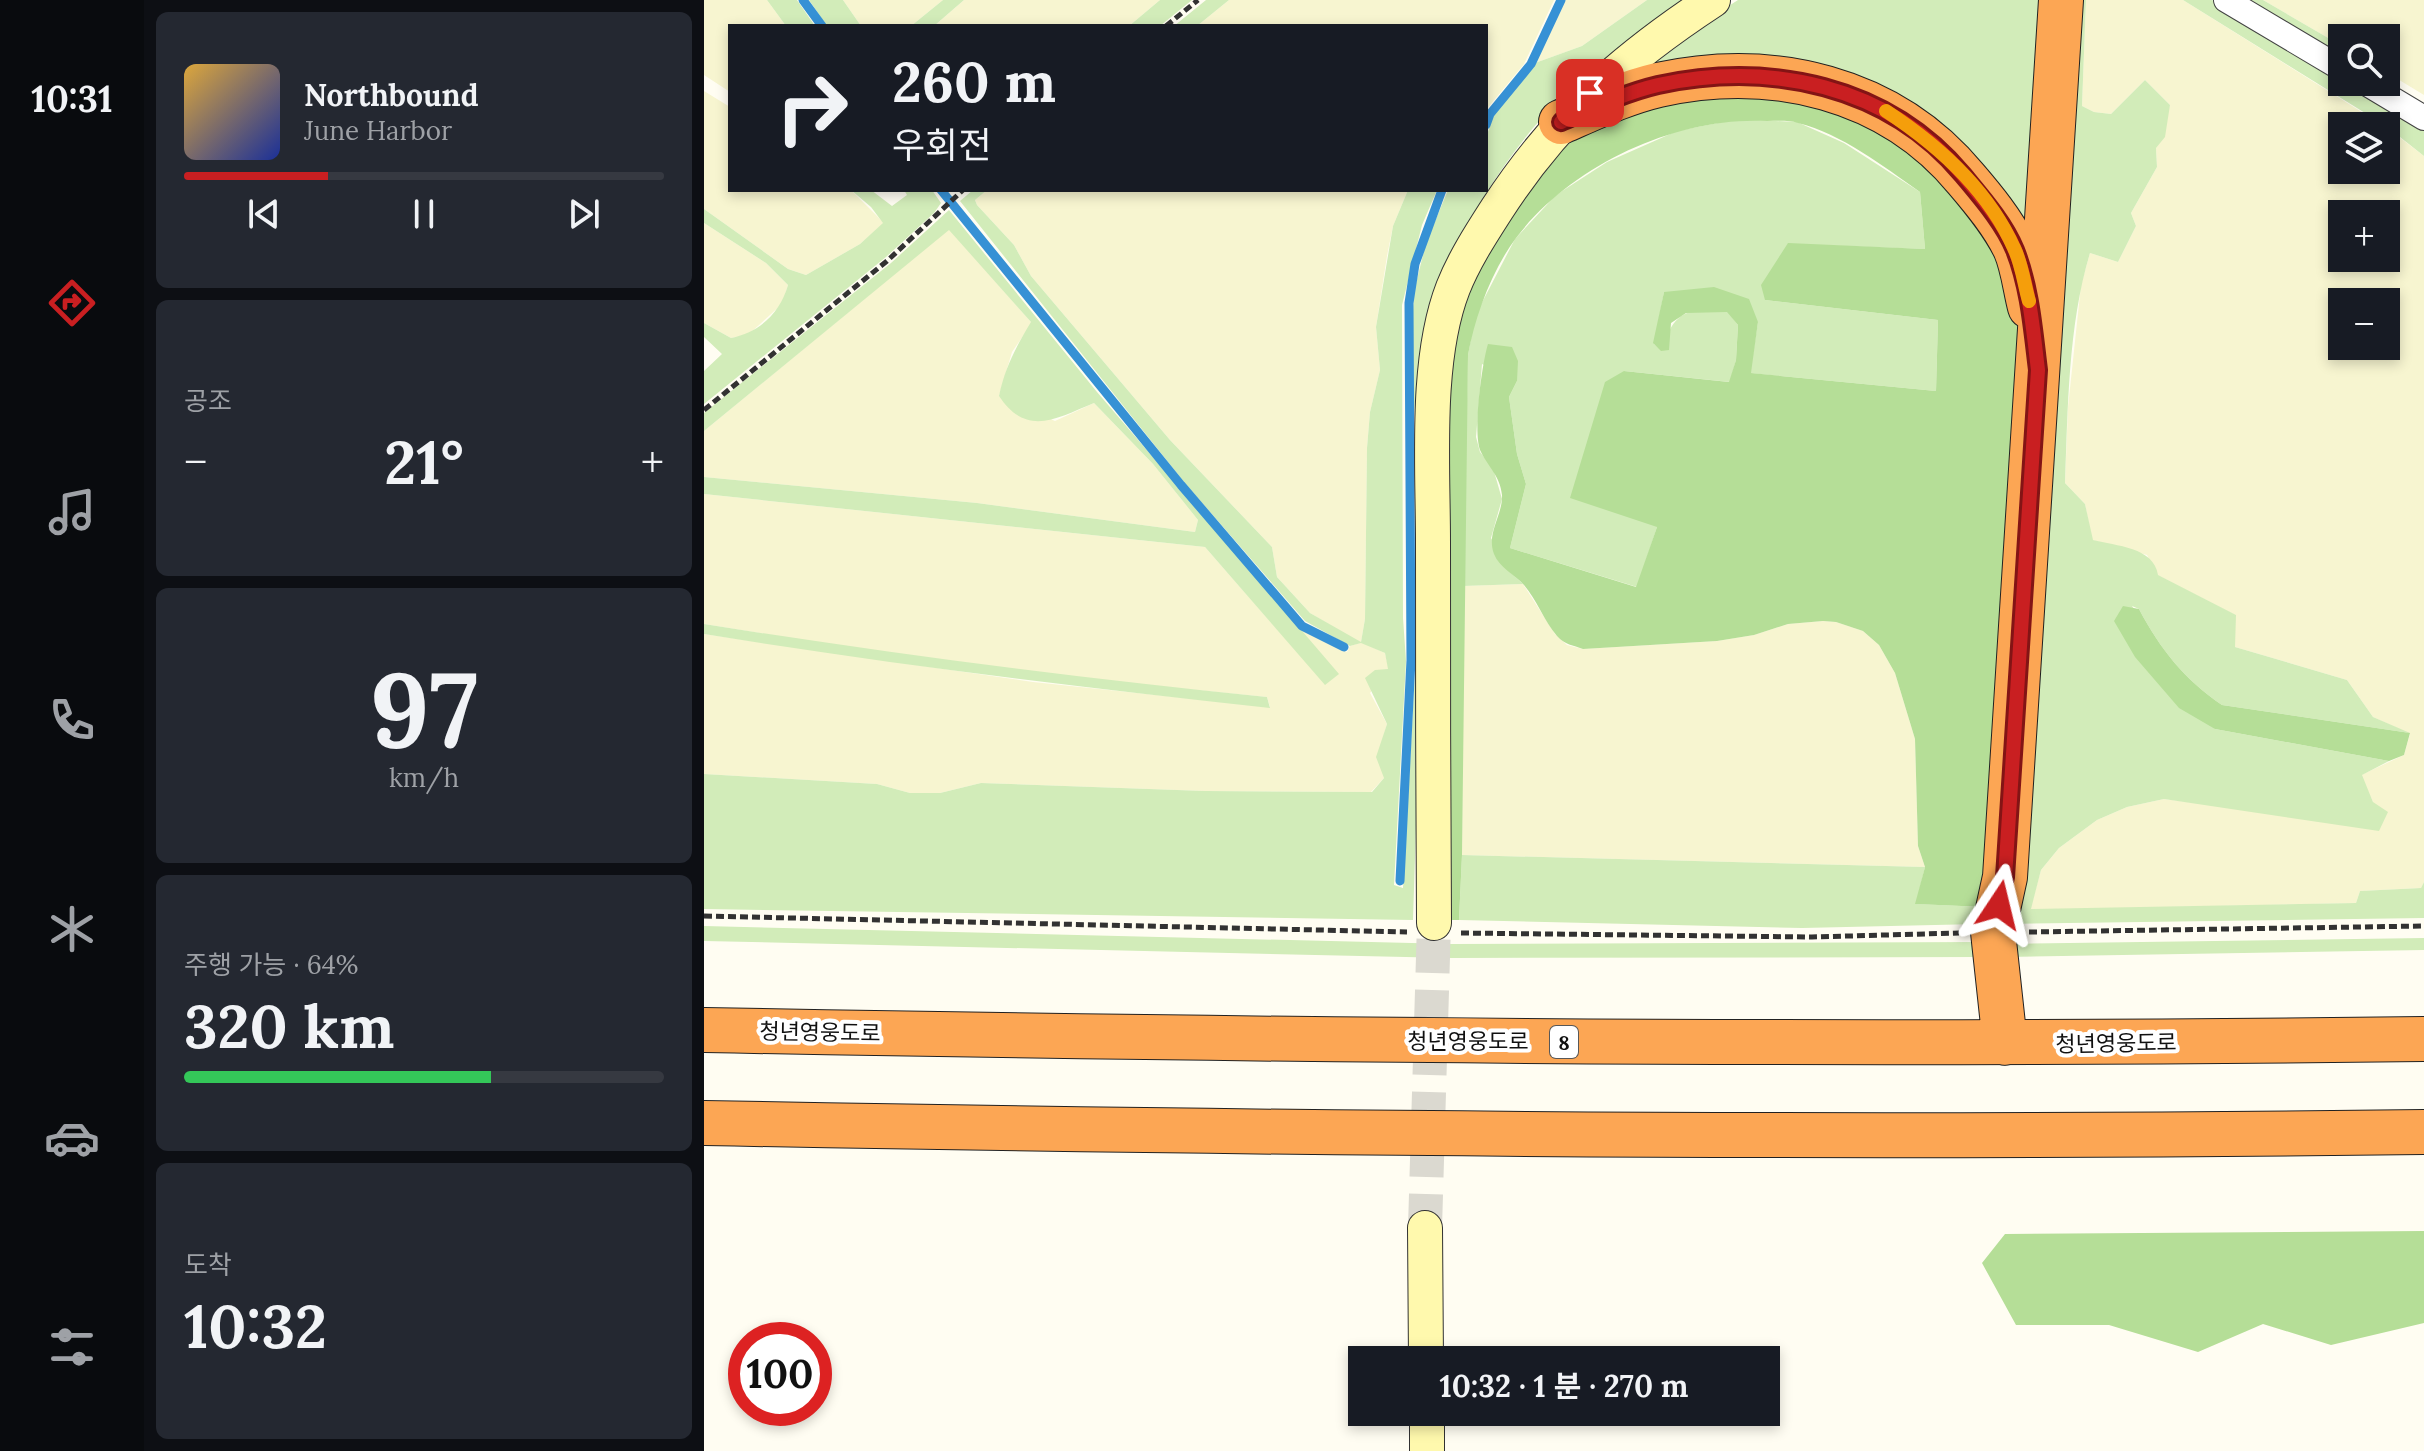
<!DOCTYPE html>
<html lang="ko">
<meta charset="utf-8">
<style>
:root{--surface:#171b24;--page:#242831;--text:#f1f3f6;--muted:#9ea1a6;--line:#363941;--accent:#c91f21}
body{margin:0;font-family:Lora,"Noto Sans KR",serif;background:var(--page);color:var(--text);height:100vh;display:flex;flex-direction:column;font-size:30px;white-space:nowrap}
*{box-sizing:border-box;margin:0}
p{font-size:26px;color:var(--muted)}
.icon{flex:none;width:44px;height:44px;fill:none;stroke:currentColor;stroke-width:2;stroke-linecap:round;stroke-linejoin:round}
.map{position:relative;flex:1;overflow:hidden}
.details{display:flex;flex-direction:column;gap:12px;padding:12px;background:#0d0f14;width:560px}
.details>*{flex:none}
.banner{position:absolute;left:24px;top:24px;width:760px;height:168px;border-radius:0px;box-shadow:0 4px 12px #0003;background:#171b24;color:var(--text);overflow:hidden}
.tools{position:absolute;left:1624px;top:24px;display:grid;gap:16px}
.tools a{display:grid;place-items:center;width:72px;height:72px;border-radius:0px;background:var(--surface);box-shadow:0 4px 12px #0003;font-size:40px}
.speed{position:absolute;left:24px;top:1322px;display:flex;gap:16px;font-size:40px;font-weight:700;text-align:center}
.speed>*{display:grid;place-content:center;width:104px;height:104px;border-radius:50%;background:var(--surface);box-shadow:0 4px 12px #0003;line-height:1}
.speed .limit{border:12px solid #d22;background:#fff;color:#111}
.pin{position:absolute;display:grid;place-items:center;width:68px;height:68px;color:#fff;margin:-34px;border-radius:16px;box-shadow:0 4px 12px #0006}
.me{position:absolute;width:88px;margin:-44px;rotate:10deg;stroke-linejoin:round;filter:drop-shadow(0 0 6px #0008)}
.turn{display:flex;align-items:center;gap:28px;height:168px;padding:0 32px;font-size:36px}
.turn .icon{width:104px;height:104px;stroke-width:2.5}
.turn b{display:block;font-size:56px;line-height:68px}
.big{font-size:60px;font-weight:700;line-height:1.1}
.details .widget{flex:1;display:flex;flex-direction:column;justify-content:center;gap:12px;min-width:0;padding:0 28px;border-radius:12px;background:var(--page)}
.details .dial{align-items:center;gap:0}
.dial b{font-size:104px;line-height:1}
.song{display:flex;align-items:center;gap:24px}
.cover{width:96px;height:96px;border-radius:12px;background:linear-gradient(135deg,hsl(40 70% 55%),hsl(230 70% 35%))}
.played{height:8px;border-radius:4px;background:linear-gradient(90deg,var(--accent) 30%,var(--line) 30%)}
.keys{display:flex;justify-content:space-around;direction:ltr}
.heat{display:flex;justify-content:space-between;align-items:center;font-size:44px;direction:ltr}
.charge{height:12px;border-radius:6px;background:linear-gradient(90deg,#34c759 64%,var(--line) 0)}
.trip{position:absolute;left:644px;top:1346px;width:432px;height:80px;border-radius:0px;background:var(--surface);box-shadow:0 4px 12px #0003;font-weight:700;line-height:80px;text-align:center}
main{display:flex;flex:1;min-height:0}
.tabs{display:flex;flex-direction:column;width:144px;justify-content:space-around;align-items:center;background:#090b0e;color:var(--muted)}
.tabs .icon{width:56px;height:56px}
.tabs .active{color:var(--accent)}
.tabs b{font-size:36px;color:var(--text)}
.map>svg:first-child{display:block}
</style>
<main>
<nav class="tabs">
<b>10:31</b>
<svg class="icon active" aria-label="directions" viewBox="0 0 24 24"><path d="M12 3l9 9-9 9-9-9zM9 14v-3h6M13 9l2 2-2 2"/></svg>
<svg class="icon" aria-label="music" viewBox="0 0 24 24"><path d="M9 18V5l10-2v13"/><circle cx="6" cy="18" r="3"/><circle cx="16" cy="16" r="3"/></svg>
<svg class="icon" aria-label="phone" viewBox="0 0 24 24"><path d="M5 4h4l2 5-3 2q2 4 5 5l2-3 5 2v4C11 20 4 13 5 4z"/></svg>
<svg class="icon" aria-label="climate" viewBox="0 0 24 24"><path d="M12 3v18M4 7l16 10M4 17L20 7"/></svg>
<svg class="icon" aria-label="car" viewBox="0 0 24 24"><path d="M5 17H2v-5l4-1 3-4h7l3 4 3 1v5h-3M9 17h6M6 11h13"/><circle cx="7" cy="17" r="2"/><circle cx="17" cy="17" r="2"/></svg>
<svg class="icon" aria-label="filters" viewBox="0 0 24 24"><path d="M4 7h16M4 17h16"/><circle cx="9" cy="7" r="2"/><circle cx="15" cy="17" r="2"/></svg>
</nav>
<section class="details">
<div class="widget">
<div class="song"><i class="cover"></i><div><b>Northbound</b><p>June Harbor</p></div></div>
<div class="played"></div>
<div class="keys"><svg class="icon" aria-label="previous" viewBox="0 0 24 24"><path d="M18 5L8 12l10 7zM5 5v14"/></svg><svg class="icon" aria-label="pause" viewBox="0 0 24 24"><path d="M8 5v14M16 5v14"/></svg><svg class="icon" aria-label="next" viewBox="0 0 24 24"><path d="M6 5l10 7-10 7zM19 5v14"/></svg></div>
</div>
<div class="widget"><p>공조</p>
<div class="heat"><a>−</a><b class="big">21°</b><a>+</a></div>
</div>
<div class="widget dial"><b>97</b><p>km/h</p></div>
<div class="widget"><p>주행 가능 · 64%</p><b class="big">320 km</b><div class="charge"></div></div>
<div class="widget"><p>도착</p><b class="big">10:32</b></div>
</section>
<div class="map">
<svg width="1720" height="1451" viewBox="0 0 1720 1451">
<rect width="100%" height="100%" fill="#fffdf2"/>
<path fill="#f7f5d0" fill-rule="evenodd" d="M0,0H63L82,26H26V92L0,75Z
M139,0H239L207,26H157Z
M260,0H456L425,26H230Z
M525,0H850L820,64L782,110V26H493Z
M861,0H943L878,46L831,63Z
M1382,0H1479L1680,126H1638V170H1682V127L1720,156V882L1717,888L1656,891L1652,903L1326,910L1337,870L1355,848L1393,820L1423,807L1460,799L1546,810L1669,802L1657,775L1700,755L1706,734L1669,717L1643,680L1531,647V615L1453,575L1443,555L1388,540L1381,504L1361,483L1364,407L1377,285L1386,253L1414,262L1432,226L1427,213L1453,167L1452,148L1466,105L1441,80L1407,114L1390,112L1378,106ZM1638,214H1682V258H1638ZM1638,302H1682V346H1638Z
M1559,0H1720V95L1682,72V38H1638V46Z
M0,91L26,107V190H147L180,223L156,244L102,275L84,269L0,209Z
M283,190H704L689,226L683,256L672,327L676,370L666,412L663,448L661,619L657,642L681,653L685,670L666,693L683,724L677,744L680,778L667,792L501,791L277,783L236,793H206L173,784L0,774V634L329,682L566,707L563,697L401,681L128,645L0,624V494L501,547L621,684L634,674L596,629L643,652L646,646L656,643L606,613L573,577L568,547L466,440L327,276L310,245L273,205L271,200Z
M0,223L62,263L84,285L78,304L44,335L27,338L0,323Z
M245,229L328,323L308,352L295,396L351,421L390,403L449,464L494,520L491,532L273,503L0,477V431Z
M819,584L851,634L863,645L879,649L1013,641L1050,635L1084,624L1119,621L1132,622L1159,631L1175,645L1191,673L1211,739L1214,846L1221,867L758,855L759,586Z"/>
<path fill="#d2ecb9" d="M63,0H93L111,26H82Z
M105,0H139L157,26H123Z
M239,0H260L230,26H207Z
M456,0H488L456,26H425Z
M502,0H525L493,26H470Z
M943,0H988C942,30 895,60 856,99C810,144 774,202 745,260L716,701L709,920L0,909V774L173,784L206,793H236L277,783L501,791L668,792L680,778L672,757L683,724L661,678L671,670L684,669L681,653L657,643L646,646L601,621L480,482L256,201L269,190H283L271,200L273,205L310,245L327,276L466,440L568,547L573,577L606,613L657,642L661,619L663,448L666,412L676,370L672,327L689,226L704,190H733L718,225L698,305L699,618L702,661L690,885L699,888L712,654V437L707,347L710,291L722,243L744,190H782V138L791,110L831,63L878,46Z
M1034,0H1340L1325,235L1262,153L944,78L941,60Z
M1369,0H1382L1378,106L1390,112L1407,114L1441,80L1466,105L1461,137L1452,148L1453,167L1427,213L1432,226L1414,262L1386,253C1364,326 1364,407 1361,483L1381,504L1389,540C1412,546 1450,547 1454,575L1532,615L1531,647L1643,680L1669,717L1706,733L1518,705C1481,680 1456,649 1435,609L1428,606L1511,729L1685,761L1658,775L1669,802L1684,812L1675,831L1460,799L1423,807L1393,820L1355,848L1337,870L1327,909L1652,903L1656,891L1717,888L1720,882V918L1301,924Z
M1479,0H1508L1638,77V82H1646L1720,126V156L1682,126Z
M1538,0H1559L1638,46V61Z
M1034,119L1093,122L1140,143L1216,192L1221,249L1084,244L1061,300L1234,320L1232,391L1046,373L1054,322L960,292L950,344L957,350C972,310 981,308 1024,312L1034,325L1032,360L1026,382L920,371L953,527L933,587L806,548L822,484L813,454L805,397L813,381L778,364L772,437L776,452L789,468L798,499L787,538L807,573L819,584L759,586L764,355L771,316L811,239L852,195L903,162L973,131Z
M147,190H167L188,206L203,195L200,190H228L237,203L230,213L182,257L0,404V371L18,354L0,337V323L27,338C56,332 76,313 84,285L62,263L0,223V209L84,269L102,275L156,244L179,223L167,207Z
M245,210L393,392L635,674L621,685L501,547L0,494V477L273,503L491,532L494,520L449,464L390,403C353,418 323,438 295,396C301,367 312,347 327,322L245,230L0,431V413L187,263Z
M0,624C187,654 375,678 563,697L566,708C377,687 188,665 0,634Z
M758,855L1221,867L1212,904L1281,907L1275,924L1098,928L755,920Z
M0,926L748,944L1279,942L1277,957L747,958L0,941Z
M1720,938V950L1302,957L1298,944Z"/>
<path fill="#b5de97" d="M1042,89L1170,120L1281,223L1317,323L1281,907L1211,904L1221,867L1214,846L1211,739L1191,673L1175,645L1159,631L1132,622L1119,621L1084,624L1050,635L1013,641L879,649C869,645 861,645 853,636C840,621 833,600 820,585C811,575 795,567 790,554C782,533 799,515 798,495C796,476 785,468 777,452C768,436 778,363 784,344L808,347L814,361L813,381L805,397L813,454L822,484L806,548L932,587L953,527L866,498L901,382L920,371L1025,382L1032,360L1034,325L1023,312L982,313L967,323L965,350L957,351L949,343L960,292L1010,287L1045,299L1054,322L1047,373L1232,391L1234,320L1061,300L1057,285L1084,243L1221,249L1216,192C1179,166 1138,134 1094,123C1085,120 1073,121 1063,121C973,116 867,165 812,238C788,270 771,316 764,355L758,855L755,920H738L745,385L756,307L801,222L833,176L862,146L893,124L942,103Z
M1419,606L1435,609C1456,649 1481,680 1518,705L1706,733L1700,755L1685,761L1511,729L1475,708L1431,657L1410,621Z
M1720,1231V1323L1627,1345L1559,1324L1494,1352L1405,1325H1312L1278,1263L1301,1234Z"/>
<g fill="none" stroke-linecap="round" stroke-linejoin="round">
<path stroke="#3691d5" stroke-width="9" d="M99,0L118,26
M782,125L786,114L827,64L857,0
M237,190L477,485L598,626L640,647
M696,881L707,660L705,303L711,264L738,190"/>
<path stroke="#dbd9d0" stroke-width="34" stroke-dasharray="34 17" stroke-linecap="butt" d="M721,1228L730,923"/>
<defs>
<path id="street" d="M1522,0L1638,69
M1660,82L1720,118"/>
<path id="secondary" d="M730,923C729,796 729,668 729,541C729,464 721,360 749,288C760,260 777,234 793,209C852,118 919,59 1009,0
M721,1228L722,1360
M723,1412V1451"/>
<path id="highway" d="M857,122C889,108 920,93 954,85C1068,60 1186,87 1262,179C1280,200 1299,223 1311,248C1319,266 1321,288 1326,307
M0,1030C573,1041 1147,1046 1720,1039
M1301,1043L1289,932L1301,877L1357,0
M0,1123C573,1134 1147,1139 1720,1132"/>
</defs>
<use href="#street" stroke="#434343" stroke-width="26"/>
<use href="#secondary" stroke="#323232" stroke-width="36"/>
<use href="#highway" stroke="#212121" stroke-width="46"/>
<path stroke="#323232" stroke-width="5" stroke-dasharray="8 4" stroke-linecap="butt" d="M462,26L494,0
M0,410L183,261L259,190
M0,916L703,932
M1325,932L1720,926
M757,933L1108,937L1255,933"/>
<use href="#street" stroke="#fff" stroke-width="24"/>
<use href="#secondary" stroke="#fff9ad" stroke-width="34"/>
<use href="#highway" stroke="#fca654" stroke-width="44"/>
</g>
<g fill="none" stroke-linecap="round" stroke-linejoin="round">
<defs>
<path id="route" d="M886,93L857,122C889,108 920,93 954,85C1066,61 1184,85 1259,175C1278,198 1300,223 1311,250C1326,288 1329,330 1334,370L1301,877L1295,905"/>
</defs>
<use href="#route" stroke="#831415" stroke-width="20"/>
<use href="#route" stroke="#c91f21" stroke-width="14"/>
<path stroke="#f59e0b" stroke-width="14" d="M1182,111C1234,145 1284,190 1310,248C1318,264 1320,284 1325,301"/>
</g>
<g text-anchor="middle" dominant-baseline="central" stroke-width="8" stroke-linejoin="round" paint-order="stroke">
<rect fill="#fff" stroke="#585858" stroke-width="2" x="846" y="1026" width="28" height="32" rx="6"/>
<g font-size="20" font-weight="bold" fill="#101010">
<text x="860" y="1042">8</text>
</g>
<g font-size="22" fill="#101010" stroke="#fff">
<text transform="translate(116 1032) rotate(1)">청년영웅도로</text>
<text x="764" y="1041">청년영웅도로</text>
<text transform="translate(1412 1043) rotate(-1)">청년영웅도로</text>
</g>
</g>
</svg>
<div class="tools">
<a><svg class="icon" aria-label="search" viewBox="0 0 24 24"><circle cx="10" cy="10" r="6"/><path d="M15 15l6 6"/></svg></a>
<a><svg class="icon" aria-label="layers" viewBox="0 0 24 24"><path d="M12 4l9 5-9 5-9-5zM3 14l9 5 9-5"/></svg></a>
<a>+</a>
<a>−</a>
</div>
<div class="speed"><div class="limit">100</div></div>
<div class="pin" style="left:886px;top:93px;background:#d93025"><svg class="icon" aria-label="arrive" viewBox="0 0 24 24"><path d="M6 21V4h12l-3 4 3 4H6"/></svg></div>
<svg class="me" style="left:1295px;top:905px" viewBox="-20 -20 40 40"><path d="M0-17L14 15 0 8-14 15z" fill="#c91f21" stroke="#fff" stroke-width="4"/></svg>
<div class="trip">10:32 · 1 분 · 270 m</div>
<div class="banner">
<div class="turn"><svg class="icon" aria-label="right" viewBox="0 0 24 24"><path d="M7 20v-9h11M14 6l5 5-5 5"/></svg><div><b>260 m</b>우회전</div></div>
</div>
</div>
</main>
